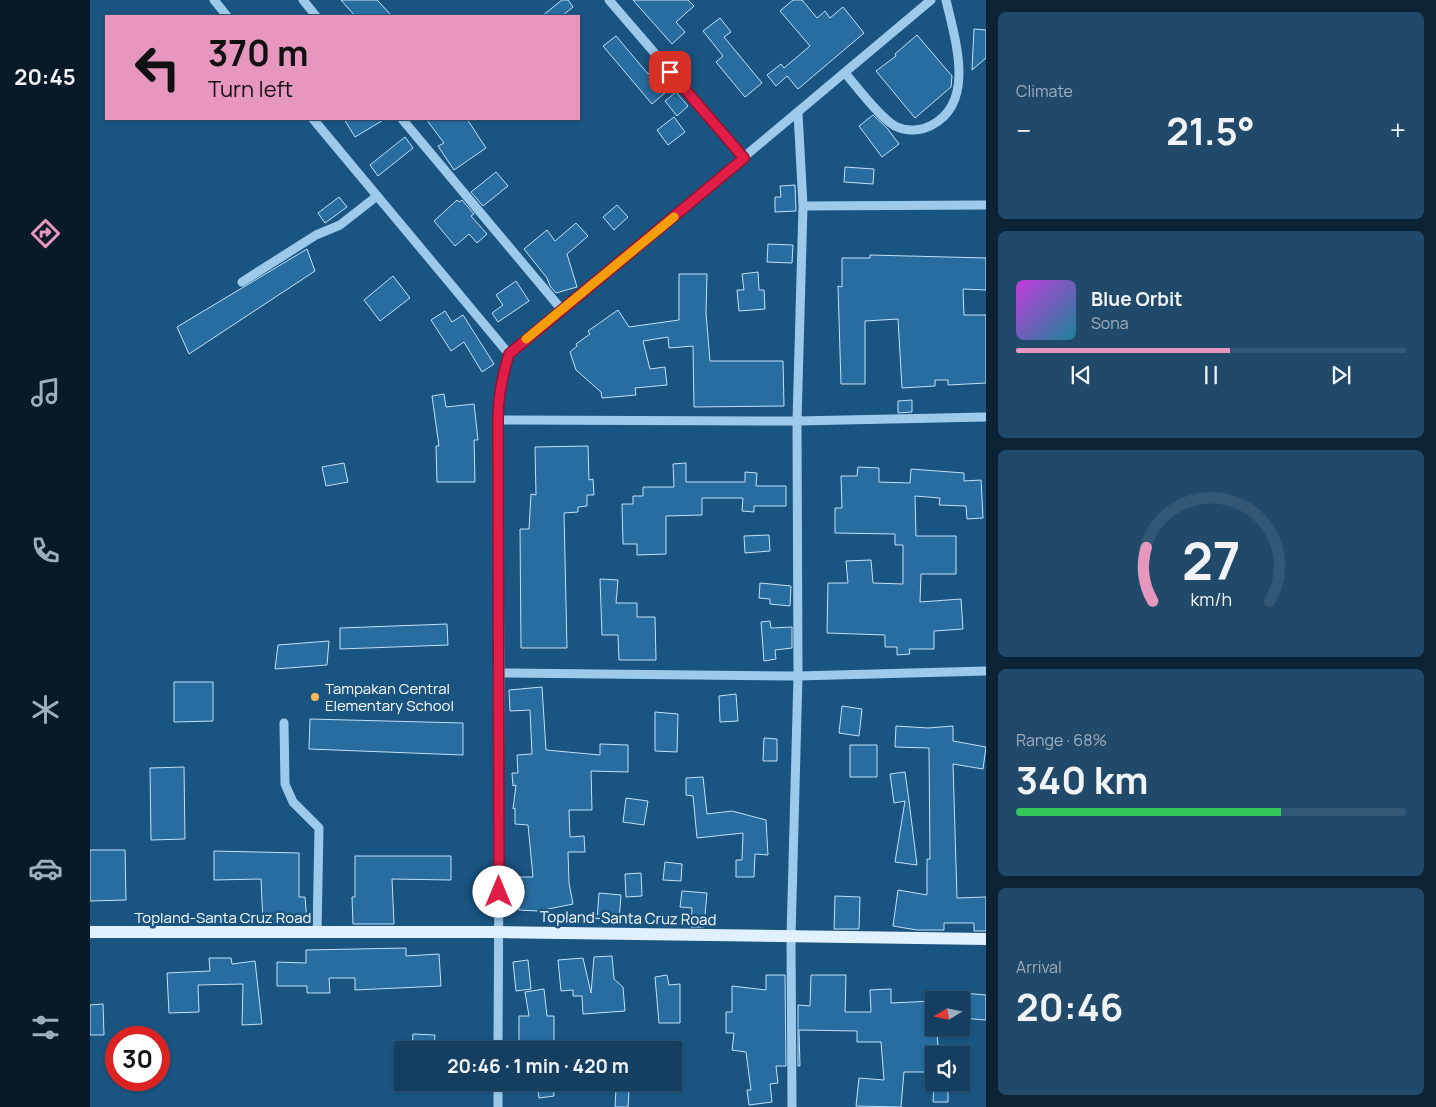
<!DOCTYPE html>
<meta charset="utf-8">
<style>
:root{--surface:#143f61;--page:#214a6a;--text:#f1f3f6;--muted:#9dafbd;--line:#335876;--accent:#e797bd}
body{margin:0;font-family:Manrope,sans-serif;background:var(--page);color:var(--text);height:100vh;display:flex;flex-direction:column;font-size:19px;white-space:nowrap}
*{box-sizing:border-box;margin:0}
p{font-size:16px;color:var(--muted)}
.icon{flex:none;width:28px;height:28px;fill:none;stroke:currentColor;stroke-width:2;stroke-linecap:round;stroke-linejoin:round}
.map{position:relative;flex:1;overflow:hidden}
.panel{display:flex;flex-direction:column;gap:12px;padding:12px;background:#0b2335;width:450px}
.panel>*{flex:none}
.top-card{position:absolute;left:15px;top:15px;width:475px;height:105px;border-radius:0px;box-shadow:0 1px 4px #0004,0 0 0 1px var(--line);background:#e797bd;color:#111;overflow:hidden}
.needle{width:32px;rotate:260deg}
.controls{position:absolute;left:835px;top:991px;display:grid;gap:10px}
.controls a{display:grid;place-items:center;width:45px;height:45px;border-radius:0px;background:var(--surface);box-shadow:0 1px 4px #0004,0 0 0 1px var(--line);font-size:25px}
.speed{position:absolute;left:15px;top:1026px;display:flex;gap:10px;font-size:25px;font-weight:700;text-align:center}
.speed>*{display:grid;place-content:center;width:65px;height:65px;border-radius:50%;background:var(--surface);box-shadow:0 1px 4px #0004,0 0 0 1px var(--line);line-height:1}
.speed .limit{border:8px solid #d22;background:#fff;color:#111}
.pin{position:absolute;display:grid;place-items:center;width:42px;height:42px;color:#fff;margin:-21px;border-radius:10px;box-shadow:0 2px 8px #0006}
.me{position:absolute;width:55px;margin:-28px;rotate:0deg;stroke-linejoin:round;filter:drop-shadow(0 0 4px #0008)}
.turn{display:flex;align-items:center;gap:18px;height:105px;padding:0 20px;font-size:22px}
.turn .icon{width:65px;height:65px;stroke-width:2.5}
.turn b{display:block;font-size:35px;line-height:42px}
.big{font-size:38px;font-weight:700;line-height:1.1}
.panel .card{flex:1;display:flex;flex-direction:column;justify-content:center;gap:8px;min-width:0;padding:0 18px;border-radius:8px;background:var(--page)}
.panel .dial{align-items:center;gap:0}
.dial svg{height:130px;overflow:visible;fill:none;stroke:var(--line);stroke-width:7;stroke-linecap:round;text-anchor:middle}
.dial text{fill:var(--text);stroke:none}
.song{display:flex;align-items:center;gap:15px}
.cover{width:60px;height:60px;border-radius:8px;background:linear-gradient(135deg,hsl(290 70% 55%),hsl(190 70% 35%))}
.played{height:5px;border-radius:2px;background:linear-gradient(90deg,var(--accent) 55%,var(--line) 55%)}
.keys{display:flex;justify-content:space-around;direction:ltr}
.heat{display:flex;justify-content:space-between;align-items:center;font-size:28px;direction:ltr}
.charge{height:8px;border-radius:4px;background:linear-gradient(90deg,#34c759 68%,var(--line) 0)}
.trip{position:absolute;left:304px;top:1041px;width:288px;height:50px;border-radius:0px;background:var(--surface);box-shadow:0 1px 4px #0004,0 0 0 1px var(--line);font-weight:700;line-height:50px;text-align:center}
main{display:flex;flex:1;min-height:0}
.tab-bar{display:flex;flex-direction:column;width:90px;justify-content:space-around;align-items:center;background:#081927;color:var(--muted)}
.tab-bar .icon{width:35px;height:35px}
.tab-bar .selected{color:var(--accent)}
.tab-bar b{font-size:22px;color:var(--text)}
.map>svg:first-child{display:block}
</style>
<main>
<nav class="tab-bar">
<b>20:45</b>
<svg class="icon selected" aria-label="directions" viewBox="0 0 24 24"><path d="M12 3l9 9-9 9-9-9zM9 14v-3h6M13 9l2 2-2 2"/></svg>
<svg class="icon" aria-label="music" viewBox="0 0 24 24"><path d="M9 18V5l10-2v13"/><circle cx="6" cy="18" r="3"/><circle cx="16" cy="16" r="3"/></svg>
<svg class="icon" aria-label="phone" viewBox="0 0 24 24"><path d="M5 4h4l2 5-3 2q2 4 5 5l2-3 5 2v4C11 20 4 13 5 4z"/></svg>
<svg class="icon" aria-label="climate" viewBox="0 0 24 24"><path d="M12 3v18M4 7l16 10M4 17L20 7"/></svg>
<svg class="icon" aria-label="car" viewBox="0 0 24 24"><path d="M5 17H2v-5l4-1 3-4h7l3 4 3 1v5h-3M9 17h6M6 11h13"/><circle cx="7" cy="17" r="2"/><circle cx="17" cy="17" r="2"/></svg>
<svg class="icon" aria-label="filters" viewBox="0 0 24 24"><path d="M4 7h16M4 17h16"/><circle cx="9" cy="7" r="2"/><circle cx="15" cy="17" r="2"/></svg>
</nav>
<div class="map">
<svg width="896" height="1107" viewBox="0 0 896 1107">
<rect width="100%" height="100%" fill="#1a5481"/>
<path fill="#286da0" stroke="#c2e1f8" d="M251,0H287L302,16H265Z
M472,0H478L483,7L472,16H452Z
M543,0H598L604,6L586,22L595,32L582,44Z
M703,0H712L727,18L735,11L740,18L753,7L774,33L708,89L697,76L686,86L677,75L691,64L694,68L720,46L690,11Z
M630,18L641,32L634,37L672,83L655,97L626,62L633,56L613,31Z
M884,29L896,30V58L882,70Z
M827,35L862,76L861,87L825,118L786,71L806,56L805,54Z
M526,36L558,74L560,72L576,92L562,104L513,46Z
M586,92L598,106L587,116L575,101Z
M783,115L797,128L809,144L792,157L769,126Z
M584,117L595,132L578,145L567,130Z
M254,119H295L265,137Z
M336,119H377L396,148L364,170L348,146L354,143Z
M315,137L323,148L288,176L280,165Z
M755,167L784,169L783,184L754,182Z
M406,172L418,186L393,206L381,192Z
M705,185L706,211L685,212V197H691L690,186Z
M249,197L257,207L235,223L228,213Z
M367,200L369,202L372,200L384,214L381,216L397,234L387,243L379,234L365,246L344,221Z
M527,205L538,217L524,230L513,217Z
M486,223L498,236L477,254L487,287L466,293L460,286L457,278L434,249L457,230L465,241Z
M678,244L703,245L702,263L677,262Z
M217,249L225,271L99,354L87,327Z
M780,255L896,258V290L873,289L874,315H896V383L858,385V380H845V386L812,388L808,319L775,321V384H751L748,286L752,287V258H780Z
M668,272L669,290H674L675,309L649,311L647,290H654L652,274Z
M589,274H617L616,313L620,361H693L694,406L604,407L603,346L579,348L578,337L553,341L560,369L575,367L577,385L545,388L546,395L512,398L511,392L486,370L480,352L487,346L486,344L500,334L498,331L528,310L539,327L589,320Z
M303,276L320,298L290,321L274,300Z
M426,281L439,301L408,322L402,313L413,305L406,295Z
M355,311L362,322L373,315L404,364L392,372L374,342L361,351L341,320Z
M354,394L356,407L384,404L388,440H384L385,482H347L346,446H349L342,396Z
M822,400V412L808,413V401Z
M498,446L499,480L503,479L504,495H497V506L488,507V512L474,513L477,648H431L430,529H439L441,494L446,495L445,447Z
M254,463L258,482L236,486L232,467Z
M596,463V482H655V472L667,473L666,486H696V506H664V512L652,511L653,498H612V515L576,516V554L547,555V544H533L532,504H543V496H553V487H584L583,464Z
M768,467L789,468V482L820,483L821,469L874,473V481L891,480L893,518L877,519L876,506L849,505L850,498L825,496L826,536H866V574H831L830,602L871,599L873,629L844,631V649H819L820,654L807,655V647H795V635L737,633L738,583H758L756,561L781,560L783,583L813,584V545H805V534L745,533V508H752L751,476H767Z
M679,535L680,551L655,553L654,536Z
M510,579L528,580L526,603H547V617H565L566,660H529L528,635H512Z
M670,583L701,586L700,606L680,604V599L669,598Z
M680,621L681,628L702,627V648L685,650L686,659L674,661L671,622Z
M357,624L358,645L250,649V628Z
M239,641L237,665L185,669L188,645Z
M84,682H123V721L84,722Z
M452,687L456,750L510,755V744L538,745V772L501,771L502,810H479L480,837L494,836L495,852H478L479,883L483,904L448,911L429,910L430,877H443L438,825L425,824V808L423,809L426,785L423,786L422,773H428L427,755L442,754L440,710L420,711L419,690Z
M646,694L648,721L630,722L629,696Z
M752,706L772,709L769,736L749,733Z
M565,712L588,714L587,752L565,751Z
M220,719L373,723V755L219,749Z
M806,726L838,728L863,726V741L896,747L893,769L863,764L867,898L896,897V931H884V923H854V930H827L803,926L808,890L837,895V859H840L839,748L805,747Z
M674,738L687,739V761H673Z
M760,745H787V777H760Z
M94,767L95,839L61,840L60,768Z
M815,772L819,801L827,865L805,862L815,801L804,803L800,774Z
M613,777L617,814L642,811L676,820L678,855L665,854L664,877H646V860H652L653,833L607,838L603,796L596,795V778Z
M536,798L558,801L554,825L533,822Z
M0,850H35L36,900L0,901Z
M124,851L209,853V897H215L217,921L173,923L171,879L124,880Z
M265,856H361V880L302,879L304,924H263L262,897H265Z
M575,862L592,864L591,881L573,880Z
M551,873L552,896L536,897L535,874Z
M592,891L617,893L614,927H601L602,908L590,907Z
M509,893L531,895L529,922L507,920Z
M745,896L770,897L769,929H744Z
M316,948V956L349,954L351,986L265,990V978H239L240,993H217V986H187V962L216,963V950Z
M522,956L524,979L533,987L535,1011L493,1014L492,996H483V990L471,991L468,960L493,958L501,993L504,957Z
M119,958H141L142,964L165,961L172,1024L152,1025L153,984L108,985L109,1012L79,1013L77,973L120,971Z
M438,960L441,989L426,991L423,962Z
M577,975L579,985L590,984V1023H569L565,977Z
M676,975H695L696,1066H686L688,1083L680,1084L682,1102L659,1105L657,1090H661L656,1052L642,1050L644,1033H636V1012H642V986L676,990Z
M721,975H756L755,1012H781L780,990L801,989V1003L844,1001V1031H847L848,1047H838V1072H814L811,1107L766,1106L769,1078L794,1080L791,1042H767V1031L709,1030L710,1066H708V1005L720,1006Z
M454,989L457,1016H464V1044H445L446,1050H429V1016H439L435,992Z
M873,993L896,995V1020L871,1018Z
M13,1004L14,1035H0V1005Z
M323,1034L345,1035L344,1050H322Z
M447,1082H463L464,1096L449,1098Z
M844,1082H858V1102H843Z
M526,1089L539,1090L538,1107H525Z"/>
<g fill="none" stroke-linecap="round" stroke-linejoin="round">
<path stroke="#9dcaeb" stroke-width="9" d="M124,0L137,16
M213,0L226,16
M519,0L655,158
M755,73C767,87 790,118 805,126C817,132 831,131 842,125C886,102 865,39 856,0
M223,119L419,354
M312,119L472,310
M713,206L896,205
M152,282L226,235L250,225L287,196
M408,420L707,421L896,417
M410,673L708,676L896,671
M194,723L195,784L203,802L229,828L227,933
M408,1050L410,673L408,399L419,354L841,0
M408,1107V1082
M702,1107L701,937L708,676L707,421L713,206L708,113"/>
<path stroke="#e1f0ff" stroke-width="12" d="M0,932H409L896,939"/>
</g>
<g fill="none" stroke-linecap="round" stroke-linejoin="round">
<defs>
<path id="route" d="M409,892L408,420C408,396 412,376 419,354L654,158L580,72"/>
</defs>
<use href="#route" stroke="#92132f" stroke-width="12"/>
<use href="#route" stroke="#e11d48" stroke-width="9"/>
<path stroke="#f59e0b" stroke-width="9" d="M436,339L584,217"/>
</g>
<circle fill="#feb858" stroke="#1a5481" stroke-width="2" cx="225" cy="697" r="5"/>
<g text-anchor="middle" dominant-baseline="central" stroke-width="5" stroke-linejoin="round" paint-order="stroke">
<g font-size="15" fill="#fff" stroke="#1a5481" text-anchor="start">
<text x="235" y="688">Tampakan Central<tspan x="235" dy="17">Elementary School</tspan></text>
</g>
<g font-size="15" fill="#fff" stroke="#1a5481">
<text x="133" y="917">Topland-Santa Cruz Road</text>
<text transform="translate(538 918) rotate(1)">Topland-Santa Cruz Road</text>
</g>
</g>
</svg>
<div class="controls">
<a><svg class="needle" viewBox="-14 -14 28 28"><path d="M0-13l5 13h-10z" fill="#e53935"/><path d="M0 13l5-13h-10z" fill="#9dafbd"/></svg></a>
<a><svg class="icon" aria-label="sound" viewBox="0 0 24 24"><path d="M4 9h4l5-4v14l-5-4H4zM17 9q2 3 0 6"/></svg></a>
</div>
<div class="speed"><div class="limit">30</div></div>
<div class="pin" style="left:580px;top:72px;background:#d93025"><svg class="icon" aria-label="arrive" viewBox="0 0 24 24"><path d="M6 21V4h12l-3 4 3 4H6"/></svg></div>
<svg class="me" style="left:409px;top:892px" viewBox="-20 -20 40 40"><circle r="19" fill="#fff"/><path d="M0-13L10 11 0 6-10 11z" fill="#e11d48"/></svg>
<div class="trip">20:46 · 1 min · 420 m</div>
<div class="top-card">
<div class="turn"><svg class="icon" aria-label="left" viewBox="0 0 24 24"><path d="M17 20v-9H6M10 6l-5 5 5 5"/></svg><div><b>370 m</b>Turn left</div></div>
</div>
</div>
<section class="panel">
<div class="card"><p>Climate</p>
<div class="heat"><a>−</a><b class="big">21.5°</b><a>+</a></div>
</div>
<div class="card">
<div class="song"><i class="cover"></i><div><b>Blue Orbit</b><p>Sona</p></div></div>
<div class="played"></div>
<div class="keys"><svg class="icon" aria-label="previous" viewBox="0 0 24 24"><path d="M18 5L8 12l10 7zM5 5v14"/></svg><svg class="icon" aria-label="pause" viewBox="0 0 24 24"><path d="M8 5v14M16 5v14"/></svg><svg class="icon" aria-label="next" viewBox="0 0 24 24"><path d="M6 5l10 7-10 7zM19 5v14"/></svg></div>
</div>
<div class="card dial"><svg viewBox="0 0 100 80">
<path d="M14 69A42 42 0 1 1 86 69"/>
<path d="M14 69A42 42 0 0 1 10 36" stroke="#e797bd"/>
<text x="50" y="56" font-size="32" font-weight="700">27</text>
<text x="50" y="72" font-size="11">km/h</text>
</svg></div>
<div class="card"><p>Range · 68%</p><b class="big">340 km</b><div class="charge"></div></div>
<div class="card"><p>Arrival</p><b class="big">20:46</b></div>
</section>
</main>
